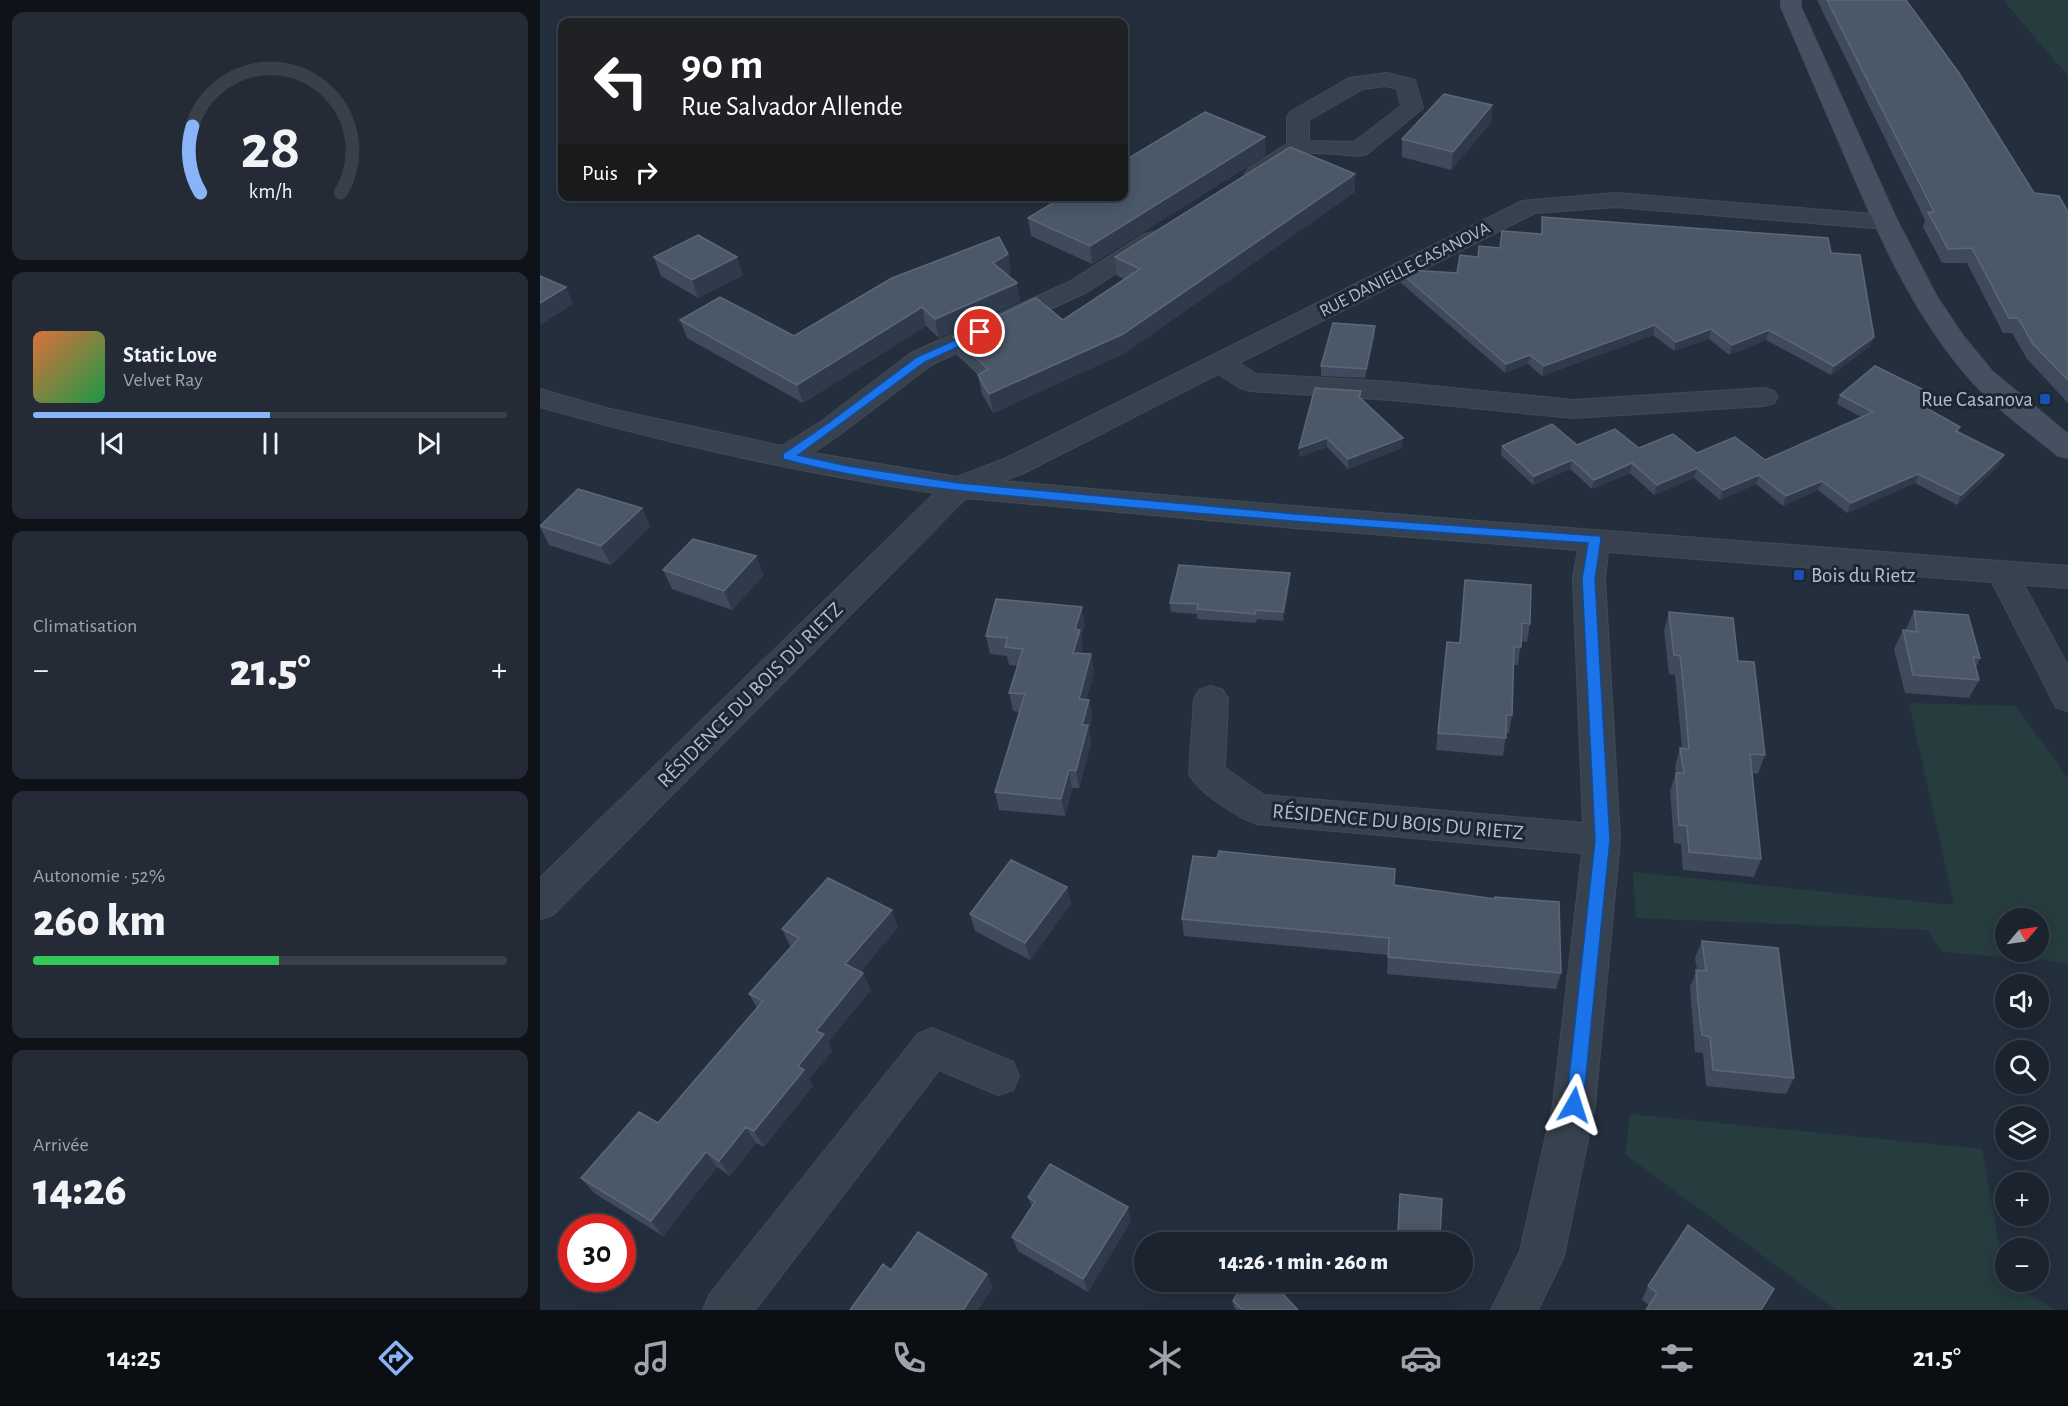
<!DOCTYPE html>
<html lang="fr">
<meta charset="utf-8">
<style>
:root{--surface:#1b232e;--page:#242b36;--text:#f1f3f6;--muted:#a0a4aa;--line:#39404a;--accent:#8ab4f8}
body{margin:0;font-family:"Alegreya Sans",sans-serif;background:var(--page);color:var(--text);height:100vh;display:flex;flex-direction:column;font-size:22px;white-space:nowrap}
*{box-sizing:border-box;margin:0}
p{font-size:20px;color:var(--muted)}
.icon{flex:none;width:33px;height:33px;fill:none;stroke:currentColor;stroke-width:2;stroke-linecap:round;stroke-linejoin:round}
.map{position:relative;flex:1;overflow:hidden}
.side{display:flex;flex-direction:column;gap:12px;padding:12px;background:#0f1319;width:540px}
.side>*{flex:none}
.banner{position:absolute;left:18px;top:18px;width:570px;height:183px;border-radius:12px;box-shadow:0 3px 15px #0003,0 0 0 2px var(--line);background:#202124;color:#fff;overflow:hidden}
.needle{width:39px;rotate:61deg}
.tools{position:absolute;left:1455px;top:908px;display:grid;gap:12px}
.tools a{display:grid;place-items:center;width:54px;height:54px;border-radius:50%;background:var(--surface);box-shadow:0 3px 15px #0003,0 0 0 2px var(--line);font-size:30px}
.speed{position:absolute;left:18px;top:1214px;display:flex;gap:12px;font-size:30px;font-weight:700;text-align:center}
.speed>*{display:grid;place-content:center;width:78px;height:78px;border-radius:50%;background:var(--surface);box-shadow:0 3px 15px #0003,0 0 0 2px var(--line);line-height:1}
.speed .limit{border:9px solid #d22;background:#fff;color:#111}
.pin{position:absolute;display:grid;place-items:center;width:51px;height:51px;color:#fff;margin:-26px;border:3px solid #fff;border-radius:50%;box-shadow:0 2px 6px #0007}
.me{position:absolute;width:66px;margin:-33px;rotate:6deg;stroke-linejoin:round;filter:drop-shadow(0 0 4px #0008)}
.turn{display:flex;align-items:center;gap:21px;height:126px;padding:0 24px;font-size:27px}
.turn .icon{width:78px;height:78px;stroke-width:2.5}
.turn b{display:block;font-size:42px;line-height:51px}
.then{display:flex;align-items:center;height:57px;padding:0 24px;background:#0003;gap:12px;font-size:22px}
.big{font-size:45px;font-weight:800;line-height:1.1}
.side .tile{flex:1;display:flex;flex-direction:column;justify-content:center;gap:9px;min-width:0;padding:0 21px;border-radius:12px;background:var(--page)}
.side .dial{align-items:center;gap:0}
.dial svg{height:156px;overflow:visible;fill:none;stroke:var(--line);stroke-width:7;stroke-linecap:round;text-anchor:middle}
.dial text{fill:var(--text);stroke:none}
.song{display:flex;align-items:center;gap:18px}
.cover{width:72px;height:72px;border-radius:9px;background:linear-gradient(135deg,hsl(20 70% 55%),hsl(140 70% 35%))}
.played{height:6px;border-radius:3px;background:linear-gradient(90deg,var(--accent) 50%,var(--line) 50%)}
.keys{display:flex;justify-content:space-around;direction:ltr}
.heat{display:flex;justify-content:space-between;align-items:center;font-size:33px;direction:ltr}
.charge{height:9px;border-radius:4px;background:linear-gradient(90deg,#34c759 52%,var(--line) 0)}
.trip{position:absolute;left:594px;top:1232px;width:339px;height:60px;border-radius:30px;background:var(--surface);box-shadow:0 3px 15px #0003,0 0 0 2px var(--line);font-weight:800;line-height:60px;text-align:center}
.menu{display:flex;height:96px;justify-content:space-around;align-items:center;background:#0b0e12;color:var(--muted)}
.menu .icon{width:42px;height:42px}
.menu .current{color:var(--accent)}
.menu b{font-size:27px;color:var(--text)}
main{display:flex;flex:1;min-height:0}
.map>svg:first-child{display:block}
</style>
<main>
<section class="side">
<div class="tile dial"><svg viewBox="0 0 100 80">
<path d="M14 69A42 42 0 1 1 86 69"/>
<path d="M14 69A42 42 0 0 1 10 35" stroke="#8ab4f8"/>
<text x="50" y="56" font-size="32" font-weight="700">28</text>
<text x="50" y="72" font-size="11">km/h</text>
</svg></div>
<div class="tile">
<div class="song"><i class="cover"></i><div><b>Static Love</b><p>Velvet Ray</p></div></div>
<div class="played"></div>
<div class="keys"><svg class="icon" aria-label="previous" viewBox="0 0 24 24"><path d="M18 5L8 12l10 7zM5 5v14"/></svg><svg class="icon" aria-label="pause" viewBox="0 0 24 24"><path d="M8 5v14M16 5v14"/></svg><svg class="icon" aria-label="next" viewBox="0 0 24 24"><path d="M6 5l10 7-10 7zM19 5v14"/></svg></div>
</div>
<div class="tile"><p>Climatisation</p>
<div class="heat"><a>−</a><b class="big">21.5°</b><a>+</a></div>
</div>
<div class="tile"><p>Autonomie · 52%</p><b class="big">260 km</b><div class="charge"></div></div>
<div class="tile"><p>Arrivée</p><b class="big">14:26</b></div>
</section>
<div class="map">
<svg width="1528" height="1310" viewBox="0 0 1528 1310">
<rect width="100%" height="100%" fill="#242f3e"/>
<path fill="#263c3f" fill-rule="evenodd" d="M1463,0H1528V76Z
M1369,703L1476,706L1528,778V963L1402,952L1387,930L1096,918L1093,872L1414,905ZM1466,918H1498V951H1466Z
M1090,1114L1442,1149L1466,1281L1515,1310H1296L1085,1154Z"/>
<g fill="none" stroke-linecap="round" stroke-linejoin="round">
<defs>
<path id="street" d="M847,73L875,80L883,108L827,154L819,156C806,155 773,151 763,154C743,160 732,184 709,178L705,173L709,168L747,144V117L750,112L809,78ZM846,86L857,89L861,106L814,142L769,141V120L823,89Z
M1076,193L1345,215L1354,217L1357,222L1354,227L1345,229L1076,207L995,213L699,363L716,374L852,382L1033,400L1224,388L1234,391L1238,397L1234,403L1224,406L1033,418L852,400L710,391L700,388L678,374L484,473L463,481C818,513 1172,539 1528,566V588L1484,585L1528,666V711L1516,707L1452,582L1068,552L1065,578L1080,840L1055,1105L1024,1256L998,1310H951L980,1251L1013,1105L1042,853L717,824C697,817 659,793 649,774L654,699L659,690L671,686L683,690L688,699L685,768L724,795L1043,823L1033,578L1038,550L756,528L426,498L13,915L0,919V878L395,493C262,473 129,444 0,407V389L66,408L242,446L282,421L371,353L529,282L604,234L613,232L622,234L625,239L622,244L547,292L391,365L302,433L273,453L417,477L464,459L982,201Z
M392,1028L473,1062L479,1076L473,1090L458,1095L399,1070L215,1310H163L170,1294L378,1034Z"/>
<path id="secondary" d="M1241,0H1261V7L1356,218L1396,295L1424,337L1452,371L1528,434V458L1518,456C1485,429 1450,404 1423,371C1372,310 1340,238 1309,165C1286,113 1264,60 1241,7Z"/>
</defs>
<use href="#street" stroke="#414a57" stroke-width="2"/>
<use href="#secondary" stroke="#414a57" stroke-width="2"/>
<use href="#street" fill="#38414e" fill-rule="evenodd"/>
<use href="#secondary" fill="#465061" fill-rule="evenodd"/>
</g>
<path fill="#3f4b5c" d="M1277,0H1366L1494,193L1528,212V403L1487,359L1472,333H1463L1427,263H1402L1383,227L1385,220Z
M952,105L951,122L911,170L862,157V139Z
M726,155L552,264L491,236L488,218Z
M815,192L585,353L453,413L442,394L438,375L417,355L413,337L523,320L584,279L577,276L575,257Z
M1002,217L1291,253L1330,346L1291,375L1226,340L1189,355L1169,339L1134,351L1113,335L1002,376L988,364L965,373L861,283L862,274L917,273L938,257L960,248L1001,234Z
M468,254L471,273L467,275L480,301L399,338L386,326L263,403L147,338L140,320L254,336Z
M114,257L203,275L158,298L121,276Z
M835,326V336L825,378L781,376V366Z
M821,391V398L862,448L808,469L787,447L759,457V448Z
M1300,395L1390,405L1386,408L1420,427L1418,432L1459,465L1417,505L1375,483L1307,513L1278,490L1243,506L1216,484L1180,500L1154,478L1114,495L1090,473L1052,489L1030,469L993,485L961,455L962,446L1037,445L1099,448L1225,460L1321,417L1297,404Z
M102,508L110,526L71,565L9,545L0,527V526Z
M123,570L224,575L192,610L132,589Z
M925,580L990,624L987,642L981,641L978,665H974L972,715L969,733H966L963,756L896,750L907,642L919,643Z
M750,583L743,621L717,619L716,623L657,619V614L631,612L630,603Z
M1374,611L1440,658L1436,667L1439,680L1429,698L1365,693L1354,649L1363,630L1365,631Z
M1129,612L1198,661L1225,755L1218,774L1212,773L1221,859L1214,877L1143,870L1141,844L1134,843L1130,791L1136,773L1135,767L1140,748L1142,749L1135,675L1129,674L1124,631Z
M545,625L541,637L543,648L541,653L551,654L554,672L546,700H549L552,718L549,729L551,743L539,788H532L525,816L459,810L455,792L480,712L473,711L469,693L478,666L469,665L467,656L450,654L446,636Z
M854,885L1021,973L1016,989L847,974L848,955L644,936L642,919Z
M527,887L531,904L490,960L435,931L430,914Z
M358,927L320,972L323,973L331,990L288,1042L292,1051L269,1079L273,1086L224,1147L216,1143L190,1176L177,1167L123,1236L54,1193L41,1178L118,1123L217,1008L209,994L252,947L250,946L242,929Z
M1162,941L1254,1078L1246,1094L1166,1086L1163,1053L1155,1052L1150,987L1157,970L1155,958Z
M860,1194L900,1235L899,1242L857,1238Z
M488,1197L591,1221L548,1292L478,1251L472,1237L492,1207Z
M1108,1286L1221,1310L1109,1305L1102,1300Z
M693,1301L758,1310H697L694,1308Z"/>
<path fill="#2f3b4b" d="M952,105L951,122L911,170L913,152Z
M725,137L726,155L552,264L550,246Z
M815,174V192L585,353L453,413L449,394Z
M468,254L471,273L456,282L453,263Z
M197,257L203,275L158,298L152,280Z
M477,283L480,301L399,338L395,319Z
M26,287L33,304L0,325V303Z
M382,307L386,326L263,403L257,385Z
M1115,325L1113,335L1002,376L1004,366Z
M835,326V336L825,378L826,369Z
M1171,329L1169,339L1134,351L1136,342Z
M1229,330L1226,340L1189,355L1192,345Z
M1334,337L1330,346L1291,375L1294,366Z
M990,355L988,364L965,373L966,364Z
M1394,395L1390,405L1378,415L1381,405Z
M787,438V447L759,457V448Z
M863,438L862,448L808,469V459Z
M1464,455L1459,465L1417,505L1421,495Z
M1032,460L1030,469L993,485L994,476Z
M1092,463L1090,473L1052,489L1054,480Z
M1157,468L1154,478L1114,495L1117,485Z
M1378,474L1375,483L1307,513L1311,503Z
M1219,475L1216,484L1180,500L1183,490Z
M1282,481L1278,490L1243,506L1246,496Z
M102,508L110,526L71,565L61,546Z
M216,556L224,575L192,610L184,591Z
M750,573V583L743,621V612Z
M542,607L545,625L541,637L543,648L536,671L533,653L535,629Z
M551,654L554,672L542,717L539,699Z
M549,700L552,718L549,729L551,743L539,788L536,771L542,725Z
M529,770L532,788L525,816L521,799Z
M527,887L531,904L490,960L485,943Z
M352,910L358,927L313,981L305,964Z
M323,973L331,990L288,1042L292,1051L269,1079L273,1086L224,1147L214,1131L258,1066L276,1031Z
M206,1127L216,1143L190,1176L179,1161Z
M166,1152L177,1167L123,1236L111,1221Z
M588,1207L591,1221L548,1292L543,1279Z
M447,1274L453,1288L438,1310H423Z"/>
<path fill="#4b5868" stroke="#5c6777" stroke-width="1.5" d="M1287,0H1366L1419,73L1494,193L1519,196L1528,212V380L1493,344L1478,318H1469L1432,248L1408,249L1388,212H1394Z
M904,94L952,105L913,152L862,139Z
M665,112L725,137L550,246L488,218L524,196H584V161Z
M750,147L815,174L583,334L449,394L438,375L448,369L413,337L496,298L523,320L600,269L575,257Z
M1002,217L1288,238L1291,253L1320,255L1334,337L1294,366L1229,330L1192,345L1171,329L1136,342L1115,325L1004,366L990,355L966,364L862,274L869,270L917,273L920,255L938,257L939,246L960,248L962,231L1002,234Z
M158,235L197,257L152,280L114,257Z
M459,237L468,254L453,263L477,283L395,319L382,307L257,385L140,320L180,297L254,336L352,278Z
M0,276L26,287L0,303Z
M793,323L835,326L826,369L781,366Z
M1335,366L1394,395L1381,405L1420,427L1416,431L1464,455L1421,495L1378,474L1311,503L1282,481L1246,496L1219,475L1183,490L1157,468L1117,485L1092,463L1054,480L1032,460L994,476L962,446L1012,424L1037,445L1075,429L1099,448L1133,434L1157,453L1195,437L1225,460L1333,412L1300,395Z
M775,388L821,391L819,397L863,438L808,459L787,438L759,448Z
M38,489L102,508L61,546L0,526Z
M153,539L216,556L184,591L123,570Z
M639,565L750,573L743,612L716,610L715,614L657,609L658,604L630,603Z
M925,580L991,585L990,624L982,623L981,647H974L972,715H966V738L898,733L907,642L920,643Z
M456,599L542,607L535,629L540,630L533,653L551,654L539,699L549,700L542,725H548L536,771L529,770L521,799L455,792L485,694L469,693L483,649L465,647L468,638L446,636Z
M1374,611L1428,615L1440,658L1433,657L1439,680L1373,675L1363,630L1377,632Z
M1129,612L1193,618L1198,661L1214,662L1225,755L1210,754L1221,859L1149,852L1147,826L1139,825L1136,773H1144L1140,748L1149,749L1145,701L1140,656L1134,655Z
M679,851L855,869L854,885L955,899V897L1019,902L1021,973L848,957L849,938L642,919L653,856L677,858Z
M471,860L527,887L485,943L430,914Z
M288,878L352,910L305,964L323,973L276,1031L284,1034L258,1066L264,1070L214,1131L206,1127L179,1161L166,1152L111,1221L41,1178L99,1112L118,1123L223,1001L209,994L259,938L242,929Z
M1162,941L1238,948L1254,1078L1173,1070L1170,1037L1162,1035L1158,1002L1156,970L1166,971Z
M510,1164L588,1207L543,1279L472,1237L495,1202L488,1197Z
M860,1194L902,1199L900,1235L858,1231Z
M1148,1225L1234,1289L1221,1310H1106L1117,1293L1108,1286Z
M378,1232L447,1274L423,1310H310L343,1264L351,1270Z
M704,1281H731L758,1310H703L693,1301Z"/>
<path fill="#1a73e8" stroke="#114b97" stroke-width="1.5" d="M440,329L445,332L444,335L385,362L258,455L308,466L419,483L756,514L1060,536L1061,539L1055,579L1070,840L1043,1105L1041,1110L1034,1113L1028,1110L1026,1105L1055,840L1042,579L1048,543C890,532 732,520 574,506C463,495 351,488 243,459V454L287,424L377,357Z"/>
<g fill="#1a4fb4" stroke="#1d2633" stroke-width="2">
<rect x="1499" y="393" width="12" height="12" rx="3"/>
<rect x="1253" y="569" width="12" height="12" rx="3"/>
</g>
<g text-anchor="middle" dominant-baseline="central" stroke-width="6" stroke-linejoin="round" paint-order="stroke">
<g font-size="18" fill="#b4bcc9" stroke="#1d2633">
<text transform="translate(865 270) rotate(-27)">RUE DANIELLE CASANOVA</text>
</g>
<g font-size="21" fill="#b4bcc9" stroke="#1d2633" text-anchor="end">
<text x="1493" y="399">Rue Casanova</text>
<text x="1271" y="575" text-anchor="start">Bois du Rietz</text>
</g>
<g font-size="21" fill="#b4bcc9" stroke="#1d2633">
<text transform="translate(210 695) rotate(-45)">RÉSIDENCE DU BOIS DU RIETZ</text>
<text transform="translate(858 822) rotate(5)">RÉSIDENCE DU BOIS DU RIETZ</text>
</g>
</g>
</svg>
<div class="tools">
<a><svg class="needle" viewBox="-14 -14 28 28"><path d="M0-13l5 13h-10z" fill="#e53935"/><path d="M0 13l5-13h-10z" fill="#a0a4aa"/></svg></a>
<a><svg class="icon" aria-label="sound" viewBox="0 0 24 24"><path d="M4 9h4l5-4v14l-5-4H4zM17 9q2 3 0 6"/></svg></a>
<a><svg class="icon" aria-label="search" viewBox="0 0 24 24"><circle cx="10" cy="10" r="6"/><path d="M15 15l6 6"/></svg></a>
<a><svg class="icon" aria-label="layers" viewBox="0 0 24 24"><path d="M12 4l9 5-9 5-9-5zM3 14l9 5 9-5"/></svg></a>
<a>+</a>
<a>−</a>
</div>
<div class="speed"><div class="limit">30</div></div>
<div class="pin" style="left:440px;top:332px;background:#d93025"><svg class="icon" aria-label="arrive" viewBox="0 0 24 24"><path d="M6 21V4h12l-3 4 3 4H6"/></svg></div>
<svg class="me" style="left:1034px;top:1105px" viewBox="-20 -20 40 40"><path d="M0-17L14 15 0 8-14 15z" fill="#1a73e8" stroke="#fff" stroke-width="4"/></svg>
<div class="trip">14:26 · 1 min · 260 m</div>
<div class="banner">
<div class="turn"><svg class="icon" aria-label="left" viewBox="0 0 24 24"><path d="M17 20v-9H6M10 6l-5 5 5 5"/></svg><div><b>90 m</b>Rue Salvador Allende</div></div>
<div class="then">Puis<svg class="icon" aria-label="right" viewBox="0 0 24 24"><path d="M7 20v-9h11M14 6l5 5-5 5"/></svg></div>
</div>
</div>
</main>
<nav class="menu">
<b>14:25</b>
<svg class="icon current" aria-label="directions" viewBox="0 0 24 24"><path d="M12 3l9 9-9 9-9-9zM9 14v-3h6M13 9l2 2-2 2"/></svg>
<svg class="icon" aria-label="music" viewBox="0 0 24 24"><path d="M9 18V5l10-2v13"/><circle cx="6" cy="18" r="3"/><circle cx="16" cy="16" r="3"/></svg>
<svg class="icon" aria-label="phone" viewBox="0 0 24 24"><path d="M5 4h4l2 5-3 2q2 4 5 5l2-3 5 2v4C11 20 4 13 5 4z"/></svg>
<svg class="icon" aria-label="climate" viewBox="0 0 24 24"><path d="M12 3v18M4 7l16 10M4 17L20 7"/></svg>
<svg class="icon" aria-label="car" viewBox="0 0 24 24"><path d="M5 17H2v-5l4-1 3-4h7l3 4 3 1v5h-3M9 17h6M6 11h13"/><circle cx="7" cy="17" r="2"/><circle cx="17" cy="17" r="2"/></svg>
<svg class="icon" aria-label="filters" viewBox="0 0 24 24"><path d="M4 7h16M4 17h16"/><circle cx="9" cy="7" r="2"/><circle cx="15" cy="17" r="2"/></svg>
<b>21.5°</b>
</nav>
